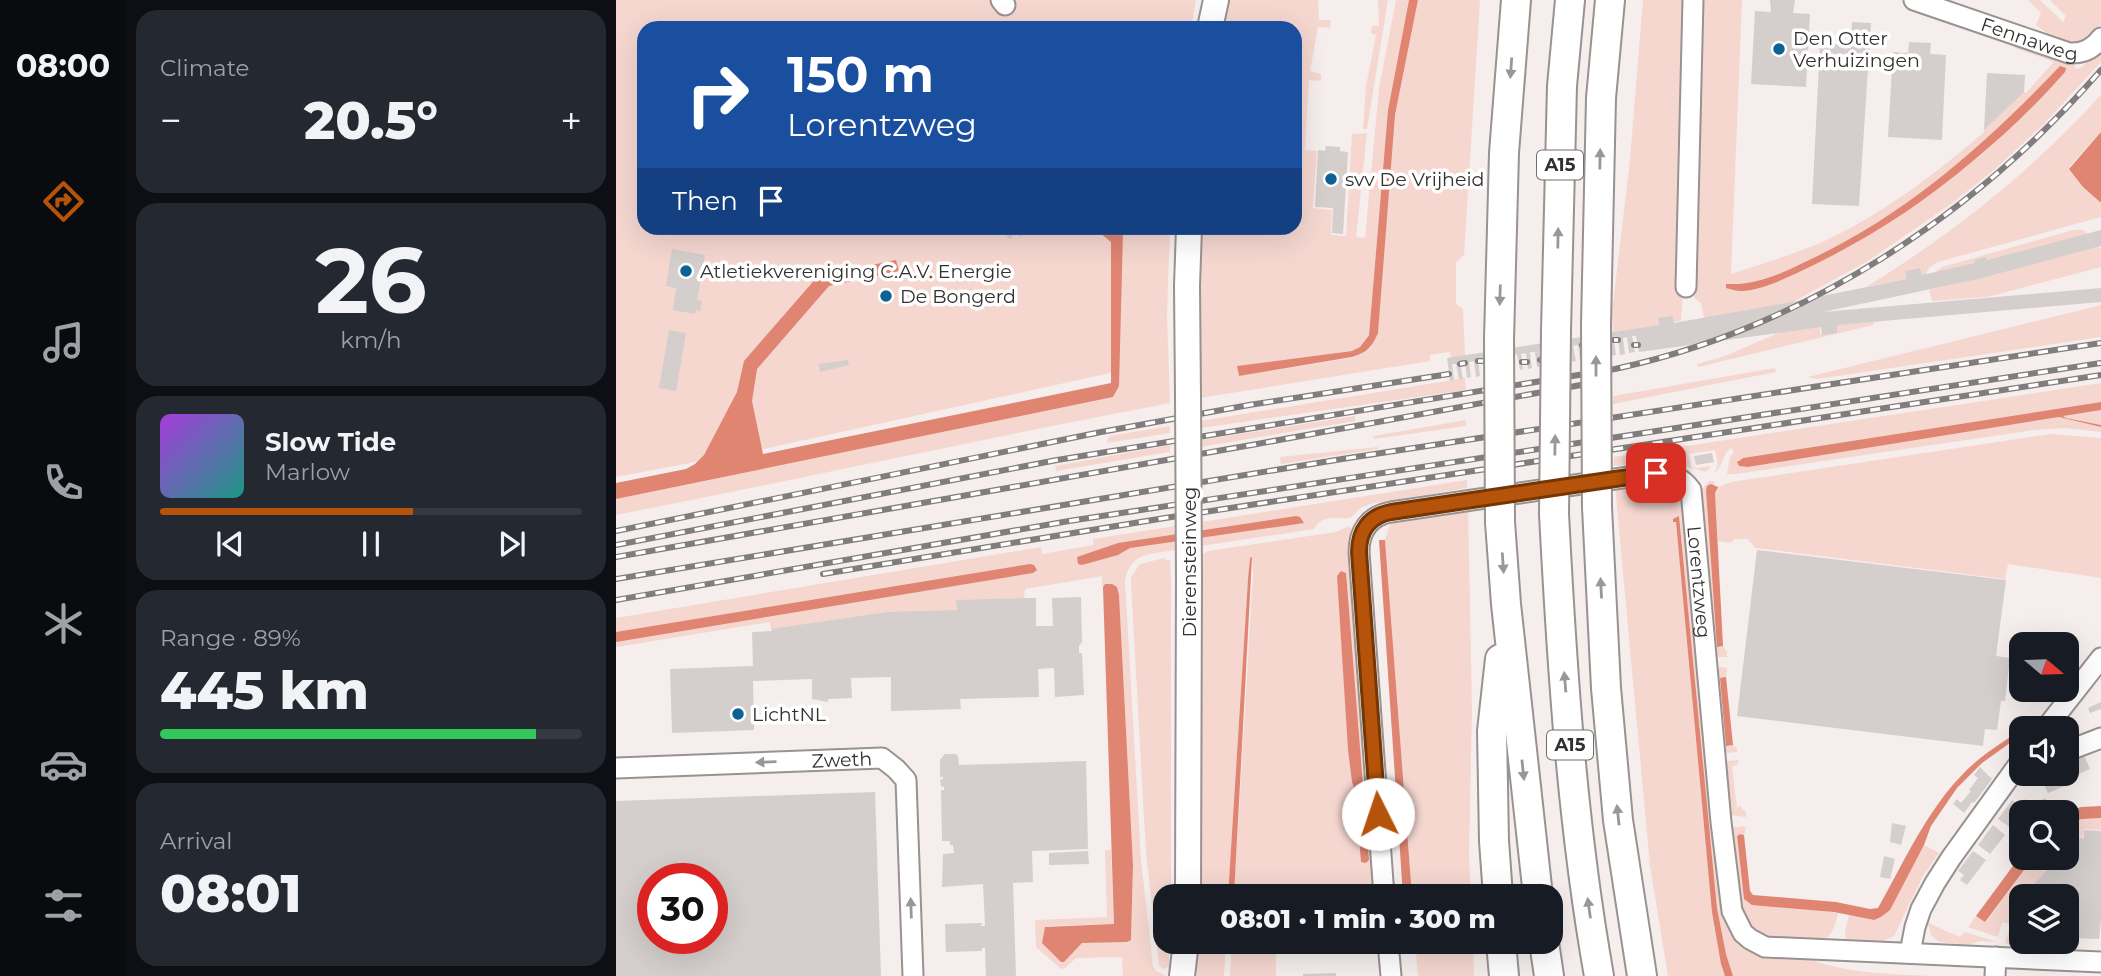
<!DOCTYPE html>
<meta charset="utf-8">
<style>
:root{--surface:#171b24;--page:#242831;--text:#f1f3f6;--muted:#9ea1a6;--line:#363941;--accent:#b45309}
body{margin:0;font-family:Montserrat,sans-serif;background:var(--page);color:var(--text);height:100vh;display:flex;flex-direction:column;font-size:26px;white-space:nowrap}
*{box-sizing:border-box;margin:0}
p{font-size:23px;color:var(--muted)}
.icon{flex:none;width:38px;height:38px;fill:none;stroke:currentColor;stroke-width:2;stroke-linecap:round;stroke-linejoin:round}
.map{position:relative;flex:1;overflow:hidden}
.drawer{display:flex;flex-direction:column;gap:10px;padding:10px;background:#0d0f14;width:490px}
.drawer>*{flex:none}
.guide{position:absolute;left:21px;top:21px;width:665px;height:214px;border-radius:21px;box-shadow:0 7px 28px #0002;background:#1a4fa0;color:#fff;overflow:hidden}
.needle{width:46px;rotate:109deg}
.controls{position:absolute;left:1393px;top:632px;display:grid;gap:14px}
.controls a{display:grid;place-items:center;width:70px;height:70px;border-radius:14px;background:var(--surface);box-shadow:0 7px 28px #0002;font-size:35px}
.speed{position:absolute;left:21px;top:863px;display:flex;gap:14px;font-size:35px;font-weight:700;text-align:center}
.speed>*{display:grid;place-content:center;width:91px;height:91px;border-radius:50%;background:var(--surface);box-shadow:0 7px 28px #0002;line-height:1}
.speed .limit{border:10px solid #d22;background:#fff;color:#111}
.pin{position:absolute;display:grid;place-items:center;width:60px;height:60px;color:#fff;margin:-30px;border-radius:14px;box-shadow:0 4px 10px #0006}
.me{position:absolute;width:77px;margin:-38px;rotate:356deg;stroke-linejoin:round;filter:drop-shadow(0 0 5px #0008)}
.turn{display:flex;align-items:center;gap:24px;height:147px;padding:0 35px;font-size:32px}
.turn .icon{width:91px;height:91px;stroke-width:2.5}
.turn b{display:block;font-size:49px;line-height:60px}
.then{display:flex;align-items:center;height:66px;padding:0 35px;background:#0003;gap:14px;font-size:26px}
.big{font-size:52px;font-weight:800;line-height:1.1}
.drawer .tile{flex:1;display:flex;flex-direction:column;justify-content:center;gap:10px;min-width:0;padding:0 24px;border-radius:21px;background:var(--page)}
.drawer .dial{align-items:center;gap:0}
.dial b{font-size:91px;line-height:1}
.song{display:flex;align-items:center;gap:21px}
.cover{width:84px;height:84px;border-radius:10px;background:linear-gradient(135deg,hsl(280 70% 55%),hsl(170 70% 35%))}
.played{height:7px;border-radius:4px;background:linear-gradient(90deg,var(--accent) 60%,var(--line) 60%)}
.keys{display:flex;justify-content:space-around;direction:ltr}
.heat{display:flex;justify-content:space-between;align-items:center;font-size:38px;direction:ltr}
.charge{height:10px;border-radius:5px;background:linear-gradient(90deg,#34c759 89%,var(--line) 0)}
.trip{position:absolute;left:537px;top:884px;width:410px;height:70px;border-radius:21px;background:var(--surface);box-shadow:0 7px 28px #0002;font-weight:800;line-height:70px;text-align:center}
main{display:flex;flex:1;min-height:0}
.tab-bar{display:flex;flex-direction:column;width:126px;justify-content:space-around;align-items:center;background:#090b0e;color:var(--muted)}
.tab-bar .icon{width:49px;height:49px}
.tab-bar .current{color:var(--accent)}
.tab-bar b{font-size:32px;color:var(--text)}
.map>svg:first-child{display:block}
</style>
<main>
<nav class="tab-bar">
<b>08:00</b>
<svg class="icon current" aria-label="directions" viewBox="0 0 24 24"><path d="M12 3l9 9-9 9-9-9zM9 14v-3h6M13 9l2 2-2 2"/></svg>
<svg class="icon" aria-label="music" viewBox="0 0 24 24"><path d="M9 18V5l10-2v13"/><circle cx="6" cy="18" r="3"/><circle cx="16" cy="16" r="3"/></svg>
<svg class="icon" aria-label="phone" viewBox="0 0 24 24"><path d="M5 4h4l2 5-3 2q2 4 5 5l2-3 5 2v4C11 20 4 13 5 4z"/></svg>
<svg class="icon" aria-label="climate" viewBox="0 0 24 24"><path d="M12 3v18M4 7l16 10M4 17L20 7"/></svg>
<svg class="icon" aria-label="car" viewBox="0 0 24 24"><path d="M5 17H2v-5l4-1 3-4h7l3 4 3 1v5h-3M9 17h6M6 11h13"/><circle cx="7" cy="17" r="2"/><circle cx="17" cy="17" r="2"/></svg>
<svg class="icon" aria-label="filters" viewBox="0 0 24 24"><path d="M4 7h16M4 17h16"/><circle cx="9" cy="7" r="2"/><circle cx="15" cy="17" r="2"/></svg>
</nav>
<section class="drawer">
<div class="tile"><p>Climate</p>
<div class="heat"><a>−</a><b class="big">20.5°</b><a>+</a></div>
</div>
<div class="tile dial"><b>26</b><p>km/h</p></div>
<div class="tile">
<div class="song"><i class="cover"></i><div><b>Slow Tide</b><p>Marlow</p></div></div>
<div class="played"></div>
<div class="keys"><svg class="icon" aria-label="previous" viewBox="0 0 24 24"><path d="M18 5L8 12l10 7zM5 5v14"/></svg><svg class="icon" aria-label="pause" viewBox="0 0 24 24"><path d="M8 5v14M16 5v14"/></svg><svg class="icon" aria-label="next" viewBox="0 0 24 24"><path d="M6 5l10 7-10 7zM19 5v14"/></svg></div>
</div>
<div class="tile"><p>Range · 89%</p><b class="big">445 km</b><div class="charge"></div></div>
<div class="tile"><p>Arrival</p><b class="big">08:01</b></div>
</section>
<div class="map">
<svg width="1485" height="976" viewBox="0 0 1485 976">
<rect width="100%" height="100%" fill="#f5eeed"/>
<path fill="#f5d7d0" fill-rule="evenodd" d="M0,0H580L575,28H28V228H554L551,316L554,403C369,438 185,479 0,515V499L497,397L503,371L148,449L0,477Z
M611,0H702L703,20H715L714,28L702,27L694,71L705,74V81L693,80L689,150L701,151L697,208L716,210L715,235L730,236L736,134L751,133L740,237L749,238L763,88L780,0H793L772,110L753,334L744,347L736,351L622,366L623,376L735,358L746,354L755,348L779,115L802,0H864L848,255L840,262V304L847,309L849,355L835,358L834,352L814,355V361L584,398L581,228H679V28H605Z
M762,0H772L751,129H747L750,86L760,35L755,33L756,26H763Z
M1027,0H1071L1067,294L1065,321L997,333L996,312L1014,160Z
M1081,0H1126L1115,274C1149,262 1185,253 1217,237C1271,210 1321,173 1367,133L1368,130L1408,92L1410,93L1438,62L1399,48L1401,45L1457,62L1460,69L1466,67L1485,48V62L1427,125L1378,170L1335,204L1252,261L1177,302L1088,318L1085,303L1079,299L1075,287ZM1449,72C1377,154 1286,224 1186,270C1174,276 1150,289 1137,289C1128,289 1119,286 1110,284C1140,285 1165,274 1192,261C1246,236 1297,201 1344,163C1366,145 1386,124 1407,105C1420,93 1435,83 1449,72Z
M1412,0H1424L1447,22L1450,16L1434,0H1485V24L1474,37L1465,45H1446L1420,25L1425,13Z
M1485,95V132L1453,167L1467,187L1485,202V217L1322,262L1314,267L1309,275H1306L1304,268L1289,271L1291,279L1250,287C1339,232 1414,172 1485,95Z
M1457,230H1467L1472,234L1371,260L1369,257L1358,260L1359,263L1318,273L1326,267Z
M1482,247L1485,249V267L1371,297L1316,301L1313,290Z
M1485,305V337L1201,379L1192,377Z
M1259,321L1257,325L1082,367L1081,364L1109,356L1167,331L1204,327V334L1218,333V325Z
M1159,368L1160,372L997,404V396Z
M849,378L850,390L585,428L584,421Z
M1485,383V402L1127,458L1122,460L1123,466L1132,467L1443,417L1485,427V432L1449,428L1418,430L1120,474H1111L1114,457L1118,452L1115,448C1106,454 1108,466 1098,473L1102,465L1099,450L1073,454L1075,467L1081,468L1095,466L1090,472L1046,460L998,466V457Z
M1485,410V425L1450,418L1447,415Z
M739,416V421L584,447L585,440Z
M850,420V426L758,439L757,436Z
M554,426V433L491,443L493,436Z
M1435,434L1485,438V578L1392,564L1389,579L1139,548L1132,539H1119L1115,543L1102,541L1099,493L1102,487L1115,482Z
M554,445V452L440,471L439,466Z
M762,447V449L665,464L664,457Z
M1044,478L1060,486L1067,501L1110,917C1142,933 1178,956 1212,965C1245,974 1281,974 1314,976H1117L1110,954L1101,908L1063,517L1057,520L1060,522L1105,964L1109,976H1052L1034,866L999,486Z
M851,480V488L758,503L746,507L734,518C719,519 706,514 698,529L533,554C518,558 512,566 509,581L525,860L537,966L540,971L550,976H507L506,957L460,958L449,968L445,969L420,947L419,920L491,917L489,850H495L498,924L431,926L448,962L466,943L511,942L515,940L517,865L503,595L501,587L489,584L486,587V576L409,589L408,598L340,601L341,610L155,629L154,622L0,647V618L425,547L426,554L477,545V539Z
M1093,481H1097L1099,485L1095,484L1102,647L1107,646L1111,652V657H1099L1084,492Z
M852,505L856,710L853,856L855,896H796L769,540L776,518Z
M733,526L739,533L762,896H618L637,573L636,557L634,558L632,579L612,896H581L585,555L592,551L720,532ZM723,580L740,708L753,860L750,863L732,750Z
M548,558L549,560H554L555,580V895L550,896V942H553V967L547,969L543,965L530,854L515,583V577L524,564Z
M1104,667L1111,668L1110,677L1104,678L1110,746L1117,745L1121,748V752L1111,753L1107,750L1100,673Z
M1122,760V764L1116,767L1121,808L1124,806L1130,812V817L1114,815L1108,766L1112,761Z
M1485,818V830L1468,829L1467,837H1458L1451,845V823L1466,819Z
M1127,826L1130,828L1128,835L1124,834L1121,836L1128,899L1222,913C1219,925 1217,936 1205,941H1159L1141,934L1124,915L1115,828Z
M1308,845L1323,853L1307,876L1278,936L1266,942L1233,943C1225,936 1231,925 1233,915L1258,920L1286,886Z
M1417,858H1440L1408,896H1405L1406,948L1389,943L1395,924L1386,922L1382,937L1352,927L1360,916L1370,922Z
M1312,923L1344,937L1349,932L1381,942L1363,941L1353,945L1323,942L1315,935Z
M581,942H610L608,976H581Z
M616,942H669V946H660V976H614Z
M799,942H857L858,976H802Z"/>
<path fill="#df8572" d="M793,0H802L779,115L762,333C755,348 752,352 736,357L623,376L621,366L736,351L744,347L753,335L772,110Z
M1444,66L1450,68L1449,72C1421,104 1390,134 1357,161C1304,206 1244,244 1181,273C1164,281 1144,290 1125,291C1120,291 1115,289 1110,288V284C1140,285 1165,274 1191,261C1289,216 1371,143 1444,66Z
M1485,132V202H1484L1467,187L1453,169Z
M478,228H500L507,233L503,386L497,397L0,499V483L70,469L79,464L88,455L121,392L128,361L202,276L280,260L283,271L213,286L141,369L136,401L147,454L495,383V242Z
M1485,402V410L1447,416L1450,418L1485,425V427L1443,417L1132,467L1123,466L1121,462L1127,458Z
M1095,484L1102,487L1099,493L1107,646L1101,647L1090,490L1091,486Z
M680,516L684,517L688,523L514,548L502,555L466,565L462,564L461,557L502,543Z
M1063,516L1101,908L1110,954L1117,976H1109L1105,964L1096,912L1060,522H1057V519Z
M763,540H769L796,896H787Z
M636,557L618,896H612L632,579L634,558Z
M414,564L418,565L421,570L417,573L0,642V632Z
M725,571L730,573L753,860L750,863L745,862L739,790L736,782L732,750L721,576Z
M489,584H496L501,587L503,595L517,865L515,940L511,942L466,943L448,962H445L426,943L429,927L498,924L487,587Z
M1110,677L1117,745L1110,746L1104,678Z
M1405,729V735L1366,763L1341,788L1315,826L1308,845L1274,910L1265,917L1258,920L1218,912L1136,905L1128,899L1121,836L1124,834L1128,835L1134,891L1137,895L1220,902L1254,909L1262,908C1291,857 1316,798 1362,760C1375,749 1391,740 1405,729Z
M1485,806V818L1466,819L1451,823V812H1448L1465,807Z
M1405,855V858H1417L1369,922L1360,916Z"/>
<path fill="#d4cecc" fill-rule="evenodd" d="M1154,0H1179L1177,13L1194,14L1190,87L1135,84L1139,11L1155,12Z
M1236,22L1255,23L1243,206L1196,204L1204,44L1235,45Z
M1293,42L1315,43L1314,54L1330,55L1326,140L1272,137L1277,52L1292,53Z
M1371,73L1409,75L1408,92L1368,130Z
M710,146L724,147V151L732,152L727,234L716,233L717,208L699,207L702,150L709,151Z
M383,228H421L418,231L415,228L405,237L400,232L394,239Z
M1485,230V246L1362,279L1207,312L1485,288V302L1221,325V333L1206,335L1205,327L1023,352L1020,336H1016L1019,352L1013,353L1011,337L1007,338L1009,354L1004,355L1002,339H998L1000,355L964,361L962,345L957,346L960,361L956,362L954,346L927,350L923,351L925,367H921L919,352H914L916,368L912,369L910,353L905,354L907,369L904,370L901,354L897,355L899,371L869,375L867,360H862L864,376L860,377L858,361L853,362L855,377L851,378L849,362L844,363L847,379H843L840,364H836L838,380L834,381L831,358L1043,325L1042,318L1057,316L1058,323L1181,301L1291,279L1289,271L1304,268L1306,275L1359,263L1358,260L1370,257L1371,260Z
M56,249L89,255L81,300L86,301L84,311L80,310L79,314L57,310L60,288L50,286Z
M53,330L70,333L60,391L43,388Z
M232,360L233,365L204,372L203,364Z
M1096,453L1098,462L1080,465L1078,456Z
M1141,550L1390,580L1380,656L1394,658L1389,701H1385L1381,730L1369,729L1367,746L1121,716Z
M465,597L466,642L463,646V653H466L468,695L439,697L438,668L422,669L423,697L344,699L345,709L275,711V677L235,678L236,698L212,699V702L196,699V679L137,681L138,730L56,733L54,669L137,666L136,632L156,631L155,629L272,612L341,610L340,600L408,598H420V626H437L436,598Z
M1485,702V709L1474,713L1472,708Z
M1467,753L1474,769L1458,776L1460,781L1432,793L1423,774H1451V760Z
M329,754H339L342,756L343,765L470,761L472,849L416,851L417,882L397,883L400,976H370L369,948H366V951L330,952L329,924L366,923L365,926H369L367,884L326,887L327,854L338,853L337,845H334V841H326L325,790H328V787L325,786L324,780L327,779V777H324V760Z
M1364,767L1376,779L1358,803L1356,802L1348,813L1337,804L1341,799L1345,803L1355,791L1353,790L1362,778L1358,775Z
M259,792L265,976H0V801ZM37,878H96V938H37Z
M1429,798L1435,808L1428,811L1423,802Z
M1409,799L1413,802V810L1412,812H1405V822L1402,819L1397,825L1400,828L1398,830L1382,819L1396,800L1404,805Z
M1276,823L1290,826L1285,845L1274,842Z
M1377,825L1389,835L1374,854L1362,845Z
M1468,830L1485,831V920L1483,939L1451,938V896H1418L1419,883L1441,858H1451V846L1458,838H1468Z
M472,851L473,864L433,865V853Z
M1357,851L1370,860L1351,885L1344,880L1348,875L1342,871Z
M1268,856L1279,859L1274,879L1264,877Z
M720,973V976H687V974Z"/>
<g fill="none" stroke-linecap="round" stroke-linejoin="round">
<defs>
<g id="minor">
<path d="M385,0L389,5"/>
<path id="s1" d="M1298,0L1453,53C1467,54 1477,49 1485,38"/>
<path d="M1070,287L1077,0"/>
<path d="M1430,728L1485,658"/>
<path d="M1451,751L1485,738"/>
<path id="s2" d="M0,768L266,758L280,769L290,780L297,976"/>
<path id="s3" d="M768,896L743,552C743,531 753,516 775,512L1040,473C1055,474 1066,477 1075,490L1105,822L1116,911L1127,933L1134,939L1149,947L1485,962"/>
<path d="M772,942L775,976"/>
<path d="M1294,953L1299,927L1305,909L1319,883L1335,858L1405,761"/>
<path d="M1379,976L1380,957"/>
</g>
<path id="major" d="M594,28L600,0
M572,396L571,286L573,228
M572,896L573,578
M566,976L570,942"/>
<path id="highway" d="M980,325L985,98L994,0
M940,331L946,86L954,0
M883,339L888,153L900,0
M981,507L990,688L1002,820L1026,976
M938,514C946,668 956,824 983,976
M884,522L890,604L922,896
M882,896L878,841L876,731L884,659
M885,942L888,976
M928,942L933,976"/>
</defs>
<use href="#minor" stroke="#989290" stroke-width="23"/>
<use href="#major" stroke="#989290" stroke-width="28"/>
<use href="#highway" stroke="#989290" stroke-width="32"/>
<use href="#minor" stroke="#fff" stroke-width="19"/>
<use href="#major" stroke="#fff" stroke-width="24"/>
<use href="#highway" stroke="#fff" stroke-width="28"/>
<defs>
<path id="rail" d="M998,340H1002
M966,345H971
M1018,345H1022
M940,349H945
M986,350H991
M888,357H893
M924,360L929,359
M862,361H867
M906,362H911
M844,364L849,363
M0,531L485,432L633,405L833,374
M0,545L441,460L999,369C1188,328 1359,215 1485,70
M0,557L641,444L965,385
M207,574L549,518L1485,375
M0,579L726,459L1485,343
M0,600L453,521L1485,363"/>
</defs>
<use href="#rail" stroke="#817d7c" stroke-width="6"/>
<use href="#rail" stroke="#fff" stroke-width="3.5" stroke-dasharray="10" stroke-linecap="butt"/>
<defs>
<path id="major-bridge" d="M572,396L573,578"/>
<path id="highway-bridge" d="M980,325L981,507
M883,339L884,522
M938,514L940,331"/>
</defs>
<use href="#major-bridge" stroke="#989290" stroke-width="28" stroke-linecap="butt"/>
<use href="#highway-bridge" stroke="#989290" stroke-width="32" stroke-linecap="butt"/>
<use href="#major-bridge" stroke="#fff" stroke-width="24"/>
<use href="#highway-bridge" stroke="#fff" stroke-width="28"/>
</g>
<defs><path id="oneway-solid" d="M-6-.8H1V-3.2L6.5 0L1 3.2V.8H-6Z" transform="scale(1.75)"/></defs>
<g fill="#999898">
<use href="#oneway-solid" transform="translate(895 68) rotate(94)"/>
<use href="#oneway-solid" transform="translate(984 159) rotate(-89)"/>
<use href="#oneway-solid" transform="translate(942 238) rotate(-89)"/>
<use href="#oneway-solid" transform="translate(884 295) rotate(92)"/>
<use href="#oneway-solid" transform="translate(980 366) rotate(-90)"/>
<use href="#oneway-solid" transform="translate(939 445) rotate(-89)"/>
<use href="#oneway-solid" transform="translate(887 563) rotate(86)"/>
<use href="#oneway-solid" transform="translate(985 588) rotate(-93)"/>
<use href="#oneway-solid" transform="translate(949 682) rotate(-95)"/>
<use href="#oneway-solid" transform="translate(150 762) rotate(178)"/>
<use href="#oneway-solid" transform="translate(907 770) rotate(84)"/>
<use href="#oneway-solid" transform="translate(1002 815) rotate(-96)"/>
<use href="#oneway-solid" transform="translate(295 908) rotate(-92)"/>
<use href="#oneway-solid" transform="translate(973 908) rotate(-98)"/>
</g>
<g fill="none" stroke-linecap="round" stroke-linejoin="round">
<defs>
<path id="route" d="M762,814L743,552C743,531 753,516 775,512L1040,473"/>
</defs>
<use href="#route" stroke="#753606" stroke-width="18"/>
<use href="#route" stroke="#b45309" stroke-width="12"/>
</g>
<g fill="#0e6193" stroke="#fff" stroke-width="2.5">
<circle cx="1163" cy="49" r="7"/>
<circle cx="715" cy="179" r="7"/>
<circle cx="70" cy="271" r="7"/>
<circle cx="270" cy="296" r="7"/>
<circle cx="122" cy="714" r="7"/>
</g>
<g text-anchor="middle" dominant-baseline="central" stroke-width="7" stroke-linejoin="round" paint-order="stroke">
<g fill="#fff" stroke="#706f6e" stroke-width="2">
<rect x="921" y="150.5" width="46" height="29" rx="5"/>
<rect x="931" y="730.5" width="46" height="29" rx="5"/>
</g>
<g font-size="18" font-weight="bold" fill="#333130">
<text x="944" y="165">A15</text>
<text x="954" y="745">A15</text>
</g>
<g font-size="19" fill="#333130" stroke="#fff">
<text stroke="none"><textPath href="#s1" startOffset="122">Fennaweg</textPath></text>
<text transform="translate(573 562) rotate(-90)">Dierensteinweg</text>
<text stroke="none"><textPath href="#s3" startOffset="802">Lorentzweg</textPath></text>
<text stroke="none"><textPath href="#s2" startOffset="226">Zweth</textPath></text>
</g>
<g font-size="19" fill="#333130" stroke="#fff" text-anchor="start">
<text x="1177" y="38">Den Otter<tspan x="1177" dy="22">Verhuizingen</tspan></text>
<text x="729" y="179">svv De Vrijheid</text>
<text x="84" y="271">Atletiekvereniging C.A.V. Energie</text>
<text x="284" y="296">De Bongerd</text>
<text x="136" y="714">LichtNL</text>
</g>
</g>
</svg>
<div class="controls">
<a><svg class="needle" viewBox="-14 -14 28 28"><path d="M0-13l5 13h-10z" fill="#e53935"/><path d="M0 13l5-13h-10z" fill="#9ea1a6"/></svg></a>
<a><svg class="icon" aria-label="sound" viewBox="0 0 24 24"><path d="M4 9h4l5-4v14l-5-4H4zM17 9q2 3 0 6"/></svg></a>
<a><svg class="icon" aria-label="search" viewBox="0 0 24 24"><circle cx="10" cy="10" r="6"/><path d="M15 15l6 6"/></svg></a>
<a><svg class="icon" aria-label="layers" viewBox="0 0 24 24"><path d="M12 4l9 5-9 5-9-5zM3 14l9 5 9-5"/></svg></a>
</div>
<div class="speed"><div class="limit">30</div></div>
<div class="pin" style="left:1040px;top:473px;background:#d93025"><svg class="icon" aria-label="arrive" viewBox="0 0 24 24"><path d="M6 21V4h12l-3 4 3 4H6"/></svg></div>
<svg class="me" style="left:762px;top:814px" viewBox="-20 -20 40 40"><circle r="19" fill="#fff"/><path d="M0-13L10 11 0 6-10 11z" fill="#b45309"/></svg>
<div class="trip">08:01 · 1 min · 300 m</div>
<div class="guide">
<div class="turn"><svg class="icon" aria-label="right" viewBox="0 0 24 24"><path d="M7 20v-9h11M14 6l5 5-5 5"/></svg><div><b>150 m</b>Lorentzweg</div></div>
<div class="then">Then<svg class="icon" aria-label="arrive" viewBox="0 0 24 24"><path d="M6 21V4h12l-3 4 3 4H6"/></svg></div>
</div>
</div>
</main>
